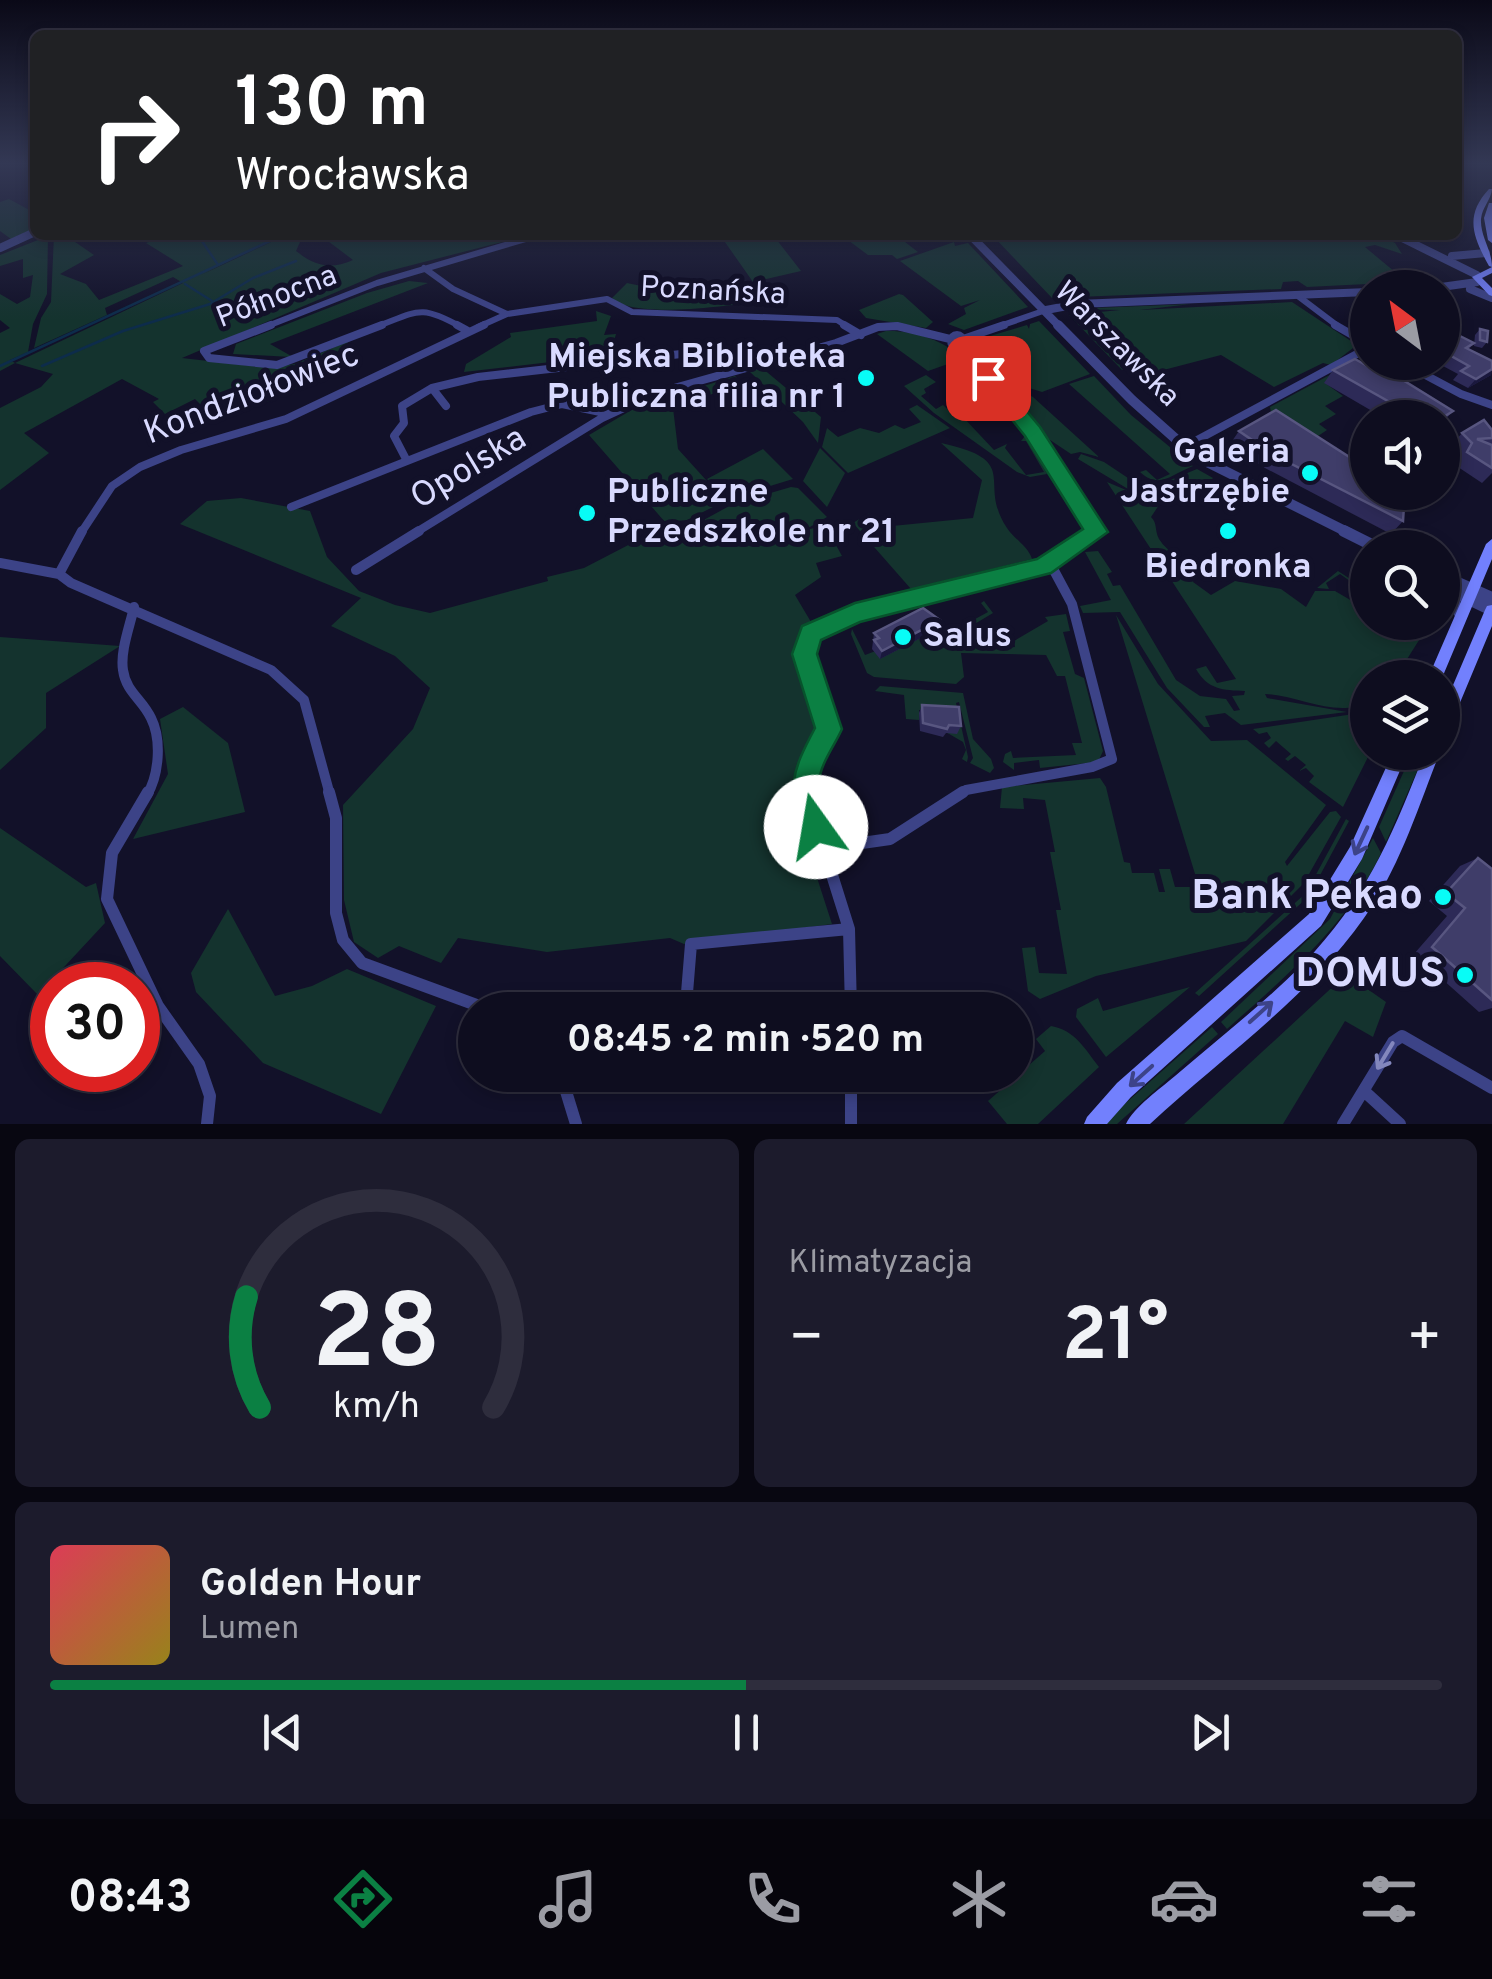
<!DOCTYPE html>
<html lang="pl">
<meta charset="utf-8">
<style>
:root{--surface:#0e0d1f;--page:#1c1b2c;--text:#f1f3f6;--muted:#9b9ca4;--line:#2e2d3d;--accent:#0b8043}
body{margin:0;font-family:Overpass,sans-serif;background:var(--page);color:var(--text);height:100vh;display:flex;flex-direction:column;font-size:38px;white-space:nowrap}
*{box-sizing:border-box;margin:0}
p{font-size:32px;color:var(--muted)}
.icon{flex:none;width:55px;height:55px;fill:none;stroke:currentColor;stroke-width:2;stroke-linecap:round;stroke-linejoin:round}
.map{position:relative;height:1124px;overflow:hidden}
.drawer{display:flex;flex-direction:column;gap:15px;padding:15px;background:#080711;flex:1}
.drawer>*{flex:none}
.hud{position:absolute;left:30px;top:30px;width:1432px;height:210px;border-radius:15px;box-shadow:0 5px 15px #0003,0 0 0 2px var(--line);background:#202124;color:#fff;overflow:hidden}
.needle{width:65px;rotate:328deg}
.buttons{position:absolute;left:1350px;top:270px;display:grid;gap:20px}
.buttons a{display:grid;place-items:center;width:110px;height:110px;border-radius:50%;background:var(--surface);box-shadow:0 5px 15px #0003,0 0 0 2px var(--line);font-size:50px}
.speed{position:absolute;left:30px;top:962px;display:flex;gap:20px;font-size:50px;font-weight:700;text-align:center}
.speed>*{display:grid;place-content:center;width:130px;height:130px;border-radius:50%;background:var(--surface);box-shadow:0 5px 15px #0003,0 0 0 2px var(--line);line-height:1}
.speed .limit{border:15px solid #d22;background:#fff;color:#111}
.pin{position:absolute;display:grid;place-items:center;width:85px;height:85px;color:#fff;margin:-42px;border-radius:20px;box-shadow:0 5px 15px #0006}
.me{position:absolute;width:110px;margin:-55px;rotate:347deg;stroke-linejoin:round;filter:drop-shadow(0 0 8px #0008)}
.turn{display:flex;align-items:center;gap:35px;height:210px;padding:0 40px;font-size:45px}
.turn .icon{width:130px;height:130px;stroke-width:2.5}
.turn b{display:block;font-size:70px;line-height:85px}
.big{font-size:75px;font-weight:700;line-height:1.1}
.drawer .tile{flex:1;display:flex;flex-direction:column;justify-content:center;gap:15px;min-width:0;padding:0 35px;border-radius:15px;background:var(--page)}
.drawer .dial{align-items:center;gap:0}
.dial svg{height:260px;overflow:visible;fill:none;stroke:var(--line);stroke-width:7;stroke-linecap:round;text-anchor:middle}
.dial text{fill:var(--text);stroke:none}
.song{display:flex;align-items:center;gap:30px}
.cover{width:120px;height:120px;border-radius:15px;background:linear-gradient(135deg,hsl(350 70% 55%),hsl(50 70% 35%))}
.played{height:10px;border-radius:5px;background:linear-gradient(90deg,var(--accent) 50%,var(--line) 50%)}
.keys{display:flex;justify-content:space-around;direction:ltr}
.heat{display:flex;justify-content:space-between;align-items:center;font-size:55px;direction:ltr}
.drawer .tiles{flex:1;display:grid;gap:15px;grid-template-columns:1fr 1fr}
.tile:last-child{grid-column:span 2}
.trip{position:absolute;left:458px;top:992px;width:575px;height:100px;border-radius:50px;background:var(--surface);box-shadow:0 5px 15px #0003,0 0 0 2px var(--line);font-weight:700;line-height:100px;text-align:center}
.tabs{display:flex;height:160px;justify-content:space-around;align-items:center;background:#06050c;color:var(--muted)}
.tabs .icon{width:70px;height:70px}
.tabs .current{color:var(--accent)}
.tabs b{font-size:45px;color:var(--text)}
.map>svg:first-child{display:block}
</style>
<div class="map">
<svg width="1492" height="1124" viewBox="0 0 1492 1124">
<rect width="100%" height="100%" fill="#121129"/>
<path fill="#14332e" d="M9,199L35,213V228L11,239L0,231V202Z
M54,235H65L94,255L60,274L86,284L99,300L183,266L146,243L168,235H281L201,275L286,235H319L300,242L296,251C315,266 330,270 353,260L320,235H529L381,273L182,358L268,368L295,364L349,341L331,360L306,374L311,378L290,393L217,421L195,399L165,414L153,402L159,399L122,379L24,433L49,453L0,490V408L41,387L53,374L15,363L0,371V333L10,328L0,320V294L17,304L30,297L33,275L23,278V259L0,266V255L48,236L47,294L33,324L28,352L10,360L15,363L183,283L173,277L105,308L107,315L34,348L41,318L51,302Z
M720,235H773L801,271L753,282Z
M841,235H874L881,240L896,235L918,252L897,259L892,255H868Z
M992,235H1378L1395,243L1402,254L1375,245L1365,247L1407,282L1307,287L1298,281L1283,282L1281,289L1052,298Z
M954,242L955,246L968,243L1028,307L964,330L948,324L966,314L964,308L980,300L961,306L900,261Z
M409,281L428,283L270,344L293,357L233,354L236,344L367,293Z
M627,283L713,301L721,289L780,300C743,302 637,322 612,298Z
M899,294L903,295L933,322L926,328L866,318L859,310Z
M1292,302L1357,345L1331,365L1323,363L1274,387L1221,355L1152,373L1144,366L1122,370L1069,315L1120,310L1070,309L1191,304L1140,310Z
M596,311L611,316L604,335L616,334L610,355L464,372L466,364L511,337L510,333L597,321Z
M1039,321L1090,374L1042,392L997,378L970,347L973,341L1027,325L1029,329L1030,324Z
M886,331C911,330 946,340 962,359L928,371L877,334Z
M762,368L821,417L818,443L803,422L749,371Z
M1339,370L1325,383L1343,396L1325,406L1336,414L1319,424L1327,430L1312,440L1271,412L1270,407Z
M926,375L936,382L924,389L926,393L921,396L936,409L943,405L958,419L963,417L994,450L1007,444L1005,448L1026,475L1044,472L1026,441H1021L1025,436L1047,474L1030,477L1017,472L934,413L904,386Z
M735,376L743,383L673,408L678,449L725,501L687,520L665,522L589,435L635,408Z
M1094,376L1131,415L1193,466C1172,474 1159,490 1140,472L1146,470L1157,480L1170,474L1069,384Z
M1005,384L1033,397L1099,457L1080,452L1071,454L1044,436Z
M917,405L950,428L848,473L822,447L827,428L838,437L860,428L879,433L895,425L904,429L921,422L909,409Z
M941,443C1024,461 976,482 1007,528C1015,540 1028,546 1032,559L911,589L853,523L869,513L882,527L973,518L982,480Z
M820,448L845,473L827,507L803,481Z
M763,449L793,479L728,499L707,479Z
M1081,454L1104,462L1146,490L1197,469L1213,478L1206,485L1199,480L1161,502L1151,517C1158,524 1154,529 1159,539C1168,554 1187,560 1196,575L1193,582L1211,595L1235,581L1281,589L1306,607L1315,591H1335L1352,601L1364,591L1340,574L1326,583L1329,589L1317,588L1338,571L1367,590L1368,622L1429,623C1419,643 1406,657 1398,677L1368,678L1367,702C1338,719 1297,695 1265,694L1267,698L1347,712L1241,725L1225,713L1205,716L1210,727H1204L1167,688L1120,612L1083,613L1080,606L1111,600L1085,552L1098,551L1112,572L1107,574L1113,586L1120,585L1176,680L1200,696L1226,699L1234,711L1240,710L1232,696L1244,695L1245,691C1223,690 1208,690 1196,669L1206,666L1217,683L1236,679L1107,482L1138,495L1078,459Z
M791,487L798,488L827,517L803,531L825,525L842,556L816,563L821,577L795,595L811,622L792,654L817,730L800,796L810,856L832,924L684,944L670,938L547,952L458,938L441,963L399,946L378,958L354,942L344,900L343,805L413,729L430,688L395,656L331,626L361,598L180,524L207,501L241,498L310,511L327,557L359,591L395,605L430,613L548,581L547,577L584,568L663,527L689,528L733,504Z
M984,601L993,613L968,628L972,637L995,640L1001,648L1015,647L1014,641L1048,621L1045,617L1066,614L1070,631L1063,632L1075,674L1084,678L1103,751L1098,762L1040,768L1039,760L1014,763V770L1003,762L1005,754L1011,751L1013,758L1076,755L1072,743H1082L1065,676H1057L1046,655L961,653L964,677L956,684L874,677L867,673L851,634L852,629L865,655L937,628L944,636L988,612L981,603Z
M1116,615L1158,684L1211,741L1247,740L1326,805L1285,862L1287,866L1330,812L1336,811L1341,817L1304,883L1246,941L1096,976L1040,999L1028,991L1022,948L1035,947L1039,973L1067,974L1056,910H1061L1050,852H1055L1045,800L1023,798L1024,809L1000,808L1002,787L1100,778L1106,787L1124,862L1130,863L1132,873H1154L1159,892H1165L1159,869H1170L1175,887H1199Z
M0,637L120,646L46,693V728L0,770Z
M880,686L963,693L973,739L991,759L994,768L990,773L970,763L973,758L959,702L956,703L968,757L967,762L962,759L966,750L963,742L944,731L954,713L919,710V720L906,719L904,695L875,691Z
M183,707L228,743L245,812L133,839L168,774L160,719Z
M1367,712L1370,753L1343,807L1309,782L1314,776L1306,768L1299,771L1306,765L1295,756L1288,761L1285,759L1291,754L1276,741L1269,748L1264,743L1271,738L1267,732L1259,734L1253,729Z
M1412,753H1425L1386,842L1379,827Z
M1346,819L1349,821L1309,896L1199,996L1195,993L1306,893Z
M0,828L86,887L96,883L105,923L38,995L0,956Z
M1373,838L1381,853C1347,926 1286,976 1227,1029L1221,1022L1330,919Z
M228,909L275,996L312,986L347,969L436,1006L381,1114L263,1063L196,992L191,973Z
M1352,969L1366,988L1386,1002L1373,1037L1345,1021L1283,1124H1184Z
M1190,987L1106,1057L1076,1017L1077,1009L1098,998L1103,1011Z
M1051,1026C1075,1030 1085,1049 1099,1067L1038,1124H1007L988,1101L1045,1051L1036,1039Z
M1212,1027L1218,1034L1117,1124H1102Z"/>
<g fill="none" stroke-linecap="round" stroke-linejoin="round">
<path stroke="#0d2c4b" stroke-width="2.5" d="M198,235L218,265
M185,284L212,301
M0,366L283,235
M42,366L123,331L210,304L253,278L296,261"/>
<path stroke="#3c4387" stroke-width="6" d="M424,268L453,289L507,314L607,299L632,312L837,320L848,327
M1298,296L1339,327
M265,327L377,283L539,235
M376,327C418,311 420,304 461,327
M478,327L507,314
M878,327H902
M997,327L1046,310"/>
<path stroke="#3c4387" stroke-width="8" d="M271,325L204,351L209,358L277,365L382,325
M457,325L468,331
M844,325L861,335
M1335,325L1368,344
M951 341a6 6 0 1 1 12 0a6 6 0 1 1-12 0Z
M963,339L1004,325
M960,346L1014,405L1095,533
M1401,362L1461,394L1492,405
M432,388L446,406
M1186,446L1368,348
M407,461L394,436L404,423L402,406L432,388L478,377L681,354L731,369
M291,507L531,412L562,404L610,414
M81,533L112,486L140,467L181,450L286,419L484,325
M415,533L602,418L656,393L836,343L878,327L897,326L950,339"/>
<path stroke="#3c4387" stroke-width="10" d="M0,563L59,574L82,531
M356,570L419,531
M59,574L71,583L271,670L304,700L330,795
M134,607C130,626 120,651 123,670C126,692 142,699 151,718C162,740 159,775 147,795
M807,795V771L829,729L804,645C838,594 988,592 1045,565C1062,556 1084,542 1096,531
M959,795L966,790L1092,767L1112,759L1072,604L1050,563"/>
<path stroke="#3c4387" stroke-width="12" d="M148,792L112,853L107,899L158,1006L199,1064L210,1096L207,1124
M329,792L336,818V913L343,940L362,963L490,1010
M806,792L849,929L851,1010
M826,854L855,844L890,839L963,792
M566,1007L686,1005L691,944L849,929
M561,1075L576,1124
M851,1075V1124
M1364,1091L1400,1124
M1343,1124L1393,1042L1402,1036L1492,1088"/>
<path stroke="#3c4387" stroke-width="8" d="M970,235L1060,327
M1396,235L1477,275
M0,248L35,232
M1452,256L1486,253
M1434,288L1477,282
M1470,289L1492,298
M1046,310L1078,304L1368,292"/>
<path stroke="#3c4387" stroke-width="10" d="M1058,325L1132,400L1195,456L1349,533"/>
<path stroke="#3c4387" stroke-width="12" d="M1344,531L1378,548
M1442,576L1492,598
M1442,586L1492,610
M1444,586L1461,615"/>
<path fill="#7280fd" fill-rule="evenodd" d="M1489,189H1492C1491,200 1482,207 1481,219C1480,236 1492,250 1492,267L1489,266C1473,237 1464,216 1489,189Z
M1489,203H1492V243L1488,240L1484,218Z
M1492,267V273L1482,278L1492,288V296L1489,295L1472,277Z
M1492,539V559L1442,678H1428L1486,544Z
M1492,605V626L1449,729L1447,734L1442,735V711L1485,610L1487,606Z
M1393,752H1408L1362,859L1321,926L1131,1097L1107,1124H1084L1087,1117L1117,1083L1309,914L1350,847Z
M1425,752H1440C1418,808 1399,869 1364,918C1307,999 1222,1057 1150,1124H1126C1134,1107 1161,1088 1175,1076C1218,1039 1263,1004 1303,964C1367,898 1392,836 1425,752Z"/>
</g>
<path fill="#2d2a57" d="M1368,291V329L1350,319L1357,309L1361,307L1353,303L1359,293Z
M1442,327L1474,343L1469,349L1492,361L1491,375L1468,388L1453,380L1458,374L1443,366L1438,369L1427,362H1442Z
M1480,329L1487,342L1482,348L1474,346L1475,335Z
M1333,370L1387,377L1453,411L1442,423V418H1384L1324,383Z
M954,381L988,386L986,395L968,403L952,390Z
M1492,430V473L1482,483L1455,465L1460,456L1451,446L1462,433Z
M1239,431L1401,492L1395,500L1403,521L1391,534L1265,468L1230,444Z
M940,620L938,629L880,659L872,649L874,633Z
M922,705L961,726L957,734L946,733L943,737L920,731L919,713Z
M1478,858L1492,869V1008L1479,1012L1414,954L1447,916L1429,901L1460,866Z"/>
<path fill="#1a183d" d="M1492,369L1491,375L1468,388L1476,379Z
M988,386L986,395L968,403L970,394Z
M940,620L938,629L880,659L882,651Z"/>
<path fill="#3f3d69" stroke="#585680" stroke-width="2.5" d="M1368,304V315L1357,309Z
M1442,327L1474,343L1466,348L1492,361V369L1476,379L1461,371L1469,366L1451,356L1446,359L1442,357Z
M1480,329L1488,331L1487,342L1480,340Z
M1355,359L1387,377L1393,374L1453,411L1442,418H1418L1333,370Z
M972,373L988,386L970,394L954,381Z
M1276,410L1368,469V492H1400L1392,498L1404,506L1403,521L1274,455L1239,431Z
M1484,420L1492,430V438L1477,439L1492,445V468L1467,452L1472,443L1462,433Z
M923,608L940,620L882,651L874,640L879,638L874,633Z
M922,705L959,707L961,726L949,725L947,729L923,723Z
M1478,858L1492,869V1000L1432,947L1465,908L1446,893Z"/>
<defs><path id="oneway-shaft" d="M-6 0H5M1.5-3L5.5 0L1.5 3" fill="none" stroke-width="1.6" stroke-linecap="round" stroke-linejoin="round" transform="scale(2.5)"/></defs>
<g stroke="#3d4388">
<use href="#oneway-shaft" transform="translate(1361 841) rotate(115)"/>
<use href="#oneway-shaft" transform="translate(1261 1012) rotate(-42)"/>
<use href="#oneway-shaft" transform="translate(1141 1076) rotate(138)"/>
</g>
<use stroke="#8387bd" href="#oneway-shaft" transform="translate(1385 1056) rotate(121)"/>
<linearGradient id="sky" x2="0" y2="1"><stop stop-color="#0a0917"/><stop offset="0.51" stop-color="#333854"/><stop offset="1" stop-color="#333854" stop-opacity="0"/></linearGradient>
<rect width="1492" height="320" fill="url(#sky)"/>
<path fill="#0b8043" stroke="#07532c" stroke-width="2.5" d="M988,372L995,373L1040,427L1108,532L1051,573L860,622L821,640L817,654L842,729C835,745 820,764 819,782C818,801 834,818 826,837L816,841L806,837C786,788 791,773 815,728L792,654L802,626L855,603L1037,559L1083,529L1025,436L979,378Z"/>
<g fill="#08fcf6" stroke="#121129" stroke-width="4">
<circle cx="866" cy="378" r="10"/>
<circle cx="1310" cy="473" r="10"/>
<circle cx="587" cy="513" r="10"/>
<circle cx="1228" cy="531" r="10"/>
<circle cx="903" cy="637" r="10"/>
<circle cx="1443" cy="897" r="10"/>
<circle cx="1465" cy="975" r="10"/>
</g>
<g text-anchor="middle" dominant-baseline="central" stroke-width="10" stroke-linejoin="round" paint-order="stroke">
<g font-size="30" fill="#d9daff" stroke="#121129">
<text transform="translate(713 292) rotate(3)">Poznańska</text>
<text transform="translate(277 298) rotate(-21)">Północna</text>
<text transform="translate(1116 345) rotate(45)">Warszawska</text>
</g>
<g font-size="35" font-weight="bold" fill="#d9daff" stroke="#121129" text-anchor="end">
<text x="846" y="358">Miejska Biblioteka<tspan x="846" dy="40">Publiczna filia nr 1</tspan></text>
<text x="1290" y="453">Galeria<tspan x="1290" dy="40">Jastrzębie</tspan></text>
<text x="607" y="493" text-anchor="start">Publiczne<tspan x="607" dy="40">Przedszkole nr 21</tspan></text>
<text x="1228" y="568" text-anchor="middle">Biedronka</text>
<text x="923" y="637" text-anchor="start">Salus</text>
</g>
<g font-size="35" fill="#d9daff" stroke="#121129">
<text transform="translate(252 395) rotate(-21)">Kondziołowiec</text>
<text transform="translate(469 469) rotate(-31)">Opolska</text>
</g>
<g font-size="42" font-weight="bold" fill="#d9daff" stroke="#121129" text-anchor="end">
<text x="1423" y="897">Bank Pekao</text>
<text x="1445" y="975">DOMUS</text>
</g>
</g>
</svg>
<div class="buttons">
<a><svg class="needle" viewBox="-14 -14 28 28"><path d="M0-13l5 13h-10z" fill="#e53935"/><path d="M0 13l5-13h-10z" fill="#9b9ca4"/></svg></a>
<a><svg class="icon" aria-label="sound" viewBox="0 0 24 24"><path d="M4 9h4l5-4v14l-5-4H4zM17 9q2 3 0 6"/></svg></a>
<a><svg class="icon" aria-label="search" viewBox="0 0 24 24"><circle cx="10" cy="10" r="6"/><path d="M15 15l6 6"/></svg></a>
<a><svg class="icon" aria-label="layers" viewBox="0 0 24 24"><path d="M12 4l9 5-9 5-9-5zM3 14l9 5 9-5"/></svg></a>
</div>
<div class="speed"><div class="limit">30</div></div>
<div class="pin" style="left:988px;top:378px;background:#d93025"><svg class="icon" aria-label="arrive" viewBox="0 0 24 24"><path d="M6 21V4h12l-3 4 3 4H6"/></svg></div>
<svg class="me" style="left:816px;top:827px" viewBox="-20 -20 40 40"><circle r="19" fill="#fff"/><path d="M0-13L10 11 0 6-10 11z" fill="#0b8043"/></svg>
<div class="trip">08:45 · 2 min · 520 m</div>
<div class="hud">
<div class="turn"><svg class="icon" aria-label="right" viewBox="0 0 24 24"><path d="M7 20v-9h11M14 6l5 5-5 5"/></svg><div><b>130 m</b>Wrocławska</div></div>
</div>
</div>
<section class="drawer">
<div class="tiles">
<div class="tile dial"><svg viewBox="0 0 100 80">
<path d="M14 69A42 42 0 1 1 86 69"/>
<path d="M14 69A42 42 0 0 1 10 35" stroke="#0b8043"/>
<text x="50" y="56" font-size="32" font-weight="700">28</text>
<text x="50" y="72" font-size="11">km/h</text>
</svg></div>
<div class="tile"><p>Klimatyzacja</p>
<div class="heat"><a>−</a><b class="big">21°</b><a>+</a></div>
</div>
<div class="tile">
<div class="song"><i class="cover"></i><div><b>Golden Hour</b><p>Lumen</p></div></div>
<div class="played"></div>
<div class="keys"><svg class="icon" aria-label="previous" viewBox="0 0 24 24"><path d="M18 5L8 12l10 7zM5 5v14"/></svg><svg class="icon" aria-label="pause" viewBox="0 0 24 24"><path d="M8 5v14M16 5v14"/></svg><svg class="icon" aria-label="next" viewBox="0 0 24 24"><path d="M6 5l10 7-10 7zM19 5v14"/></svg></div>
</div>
</div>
</section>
<nav class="tabs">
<b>08:43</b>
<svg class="icon current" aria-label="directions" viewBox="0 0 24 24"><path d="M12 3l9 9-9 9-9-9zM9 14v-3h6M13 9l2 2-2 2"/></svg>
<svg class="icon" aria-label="music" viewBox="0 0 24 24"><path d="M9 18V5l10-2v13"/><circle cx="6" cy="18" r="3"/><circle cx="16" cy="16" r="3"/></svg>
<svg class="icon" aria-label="phone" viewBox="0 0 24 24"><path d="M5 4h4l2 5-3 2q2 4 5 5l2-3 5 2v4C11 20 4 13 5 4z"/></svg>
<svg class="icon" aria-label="climate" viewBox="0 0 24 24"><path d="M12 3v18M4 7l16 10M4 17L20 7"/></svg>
<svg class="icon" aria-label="car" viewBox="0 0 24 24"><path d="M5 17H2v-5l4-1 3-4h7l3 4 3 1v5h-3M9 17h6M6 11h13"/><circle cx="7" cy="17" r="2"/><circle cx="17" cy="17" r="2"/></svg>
<svg class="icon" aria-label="filters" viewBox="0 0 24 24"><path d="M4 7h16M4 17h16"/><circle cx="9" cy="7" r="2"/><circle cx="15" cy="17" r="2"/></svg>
</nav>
